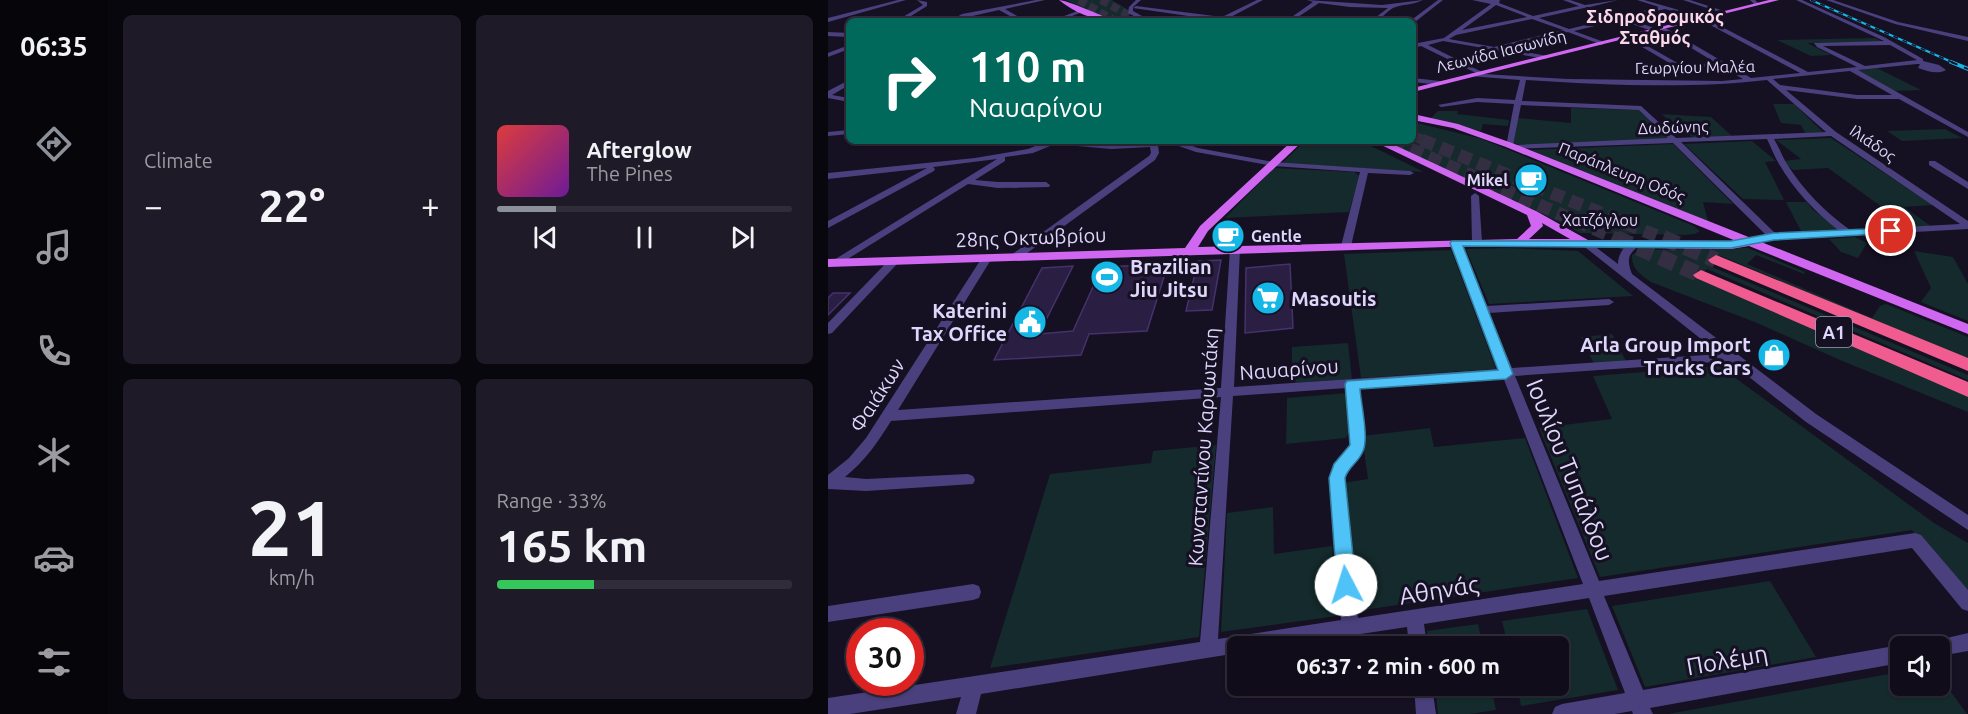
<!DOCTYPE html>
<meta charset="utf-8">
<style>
:root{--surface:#100c1a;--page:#1e1a27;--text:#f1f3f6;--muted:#9c9ba2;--line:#302c39;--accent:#8c9099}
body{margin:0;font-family:Ubuntu,sans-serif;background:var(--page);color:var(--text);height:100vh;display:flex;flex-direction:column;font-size:22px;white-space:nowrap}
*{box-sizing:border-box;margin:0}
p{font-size:20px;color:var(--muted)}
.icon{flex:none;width:33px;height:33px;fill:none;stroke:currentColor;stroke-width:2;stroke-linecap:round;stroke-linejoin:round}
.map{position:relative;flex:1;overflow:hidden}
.drawer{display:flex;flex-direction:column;gap:15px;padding:15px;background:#09070e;width:720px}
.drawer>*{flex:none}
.banner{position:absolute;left:18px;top:18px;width:570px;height:126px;border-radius:9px;box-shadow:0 2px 4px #0004,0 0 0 2px var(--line);background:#00695c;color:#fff;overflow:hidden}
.fabs{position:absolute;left:1062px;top:636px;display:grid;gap:12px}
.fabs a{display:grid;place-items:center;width:60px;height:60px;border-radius:9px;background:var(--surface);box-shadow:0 2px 4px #0004,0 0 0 2px var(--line);font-size:30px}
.speed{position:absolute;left:18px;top:618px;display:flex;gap:12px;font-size:30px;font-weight:700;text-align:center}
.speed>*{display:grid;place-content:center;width:78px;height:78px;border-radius:50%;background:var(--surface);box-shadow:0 2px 4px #0004,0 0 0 2px var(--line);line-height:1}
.speed .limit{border:9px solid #d22;background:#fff;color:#111}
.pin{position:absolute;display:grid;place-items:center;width:51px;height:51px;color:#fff;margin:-26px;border:3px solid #fff;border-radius:50%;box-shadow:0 2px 6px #0007}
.me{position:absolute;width:66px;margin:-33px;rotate:355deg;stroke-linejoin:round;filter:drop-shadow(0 0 4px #0008)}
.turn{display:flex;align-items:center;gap:21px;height:126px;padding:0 24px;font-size:27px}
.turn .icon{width:78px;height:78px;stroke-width:2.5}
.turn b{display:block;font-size:42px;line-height:51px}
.big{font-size:45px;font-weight:600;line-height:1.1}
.drawer .tile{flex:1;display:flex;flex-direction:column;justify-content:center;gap:9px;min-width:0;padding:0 21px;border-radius:9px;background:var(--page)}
.drawer .dial{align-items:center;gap:0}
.dial b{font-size:78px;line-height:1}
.song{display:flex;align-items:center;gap:18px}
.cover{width:72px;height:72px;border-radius:9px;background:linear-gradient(135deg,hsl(0 70% 55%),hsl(280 70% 35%))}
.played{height:6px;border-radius:3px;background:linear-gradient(90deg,var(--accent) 20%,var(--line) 20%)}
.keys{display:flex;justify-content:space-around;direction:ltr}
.heat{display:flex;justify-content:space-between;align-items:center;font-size:33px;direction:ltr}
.charge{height:9px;border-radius:4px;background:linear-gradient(90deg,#34c759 33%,var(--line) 0)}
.drawer .tiles{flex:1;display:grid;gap:15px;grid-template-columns:repeat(2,1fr)}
.trip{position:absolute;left:399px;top:636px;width:342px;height:60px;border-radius:9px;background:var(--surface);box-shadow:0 2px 4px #0004,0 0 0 2px var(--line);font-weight:600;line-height:60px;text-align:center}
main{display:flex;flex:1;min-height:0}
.dock{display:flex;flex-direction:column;width:108px;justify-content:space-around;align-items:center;background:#06050a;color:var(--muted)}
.dock .icon{width:42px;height:42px}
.dock .selected{color:var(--accent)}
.dock b{font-size:27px;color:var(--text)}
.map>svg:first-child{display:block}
</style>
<main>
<nav class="dock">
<b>06:35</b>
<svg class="icon selected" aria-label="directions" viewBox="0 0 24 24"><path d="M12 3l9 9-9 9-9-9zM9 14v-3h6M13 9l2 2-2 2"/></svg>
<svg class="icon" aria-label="music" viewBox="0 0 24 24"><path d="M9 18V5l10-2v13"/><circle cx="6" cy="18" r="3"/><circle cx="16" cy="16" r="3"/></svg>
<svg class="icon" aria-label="phone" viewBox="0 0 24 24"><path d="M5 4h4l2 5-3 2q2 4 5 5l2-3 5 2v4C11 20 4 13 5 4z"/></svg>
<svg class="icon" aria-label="climate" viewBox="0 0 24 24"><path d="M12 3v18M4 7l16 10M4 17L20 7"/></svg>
<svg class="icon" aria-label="car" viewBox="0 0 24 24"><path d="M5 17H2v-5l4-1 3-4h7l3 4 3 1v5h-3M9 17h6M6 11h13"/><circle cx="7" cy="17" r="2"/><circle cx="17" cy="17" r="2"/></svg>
<svg class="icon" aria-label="filters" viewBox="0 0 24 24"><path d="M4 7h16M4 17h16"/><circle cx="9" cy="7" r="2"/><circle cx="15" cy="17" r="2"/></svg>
</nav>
<section class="drawer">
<div class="tiles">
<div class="tile"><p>Climate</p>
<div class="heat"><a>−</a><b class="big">22°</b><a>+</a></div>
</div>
<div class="tile">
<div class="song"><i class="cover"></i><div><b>Afterglow</b><p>The Pines</p></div></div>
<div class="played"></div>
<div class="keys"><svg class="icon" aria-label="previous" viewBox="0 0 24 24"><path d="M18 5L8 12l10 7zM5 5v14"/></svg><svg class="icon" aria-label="pause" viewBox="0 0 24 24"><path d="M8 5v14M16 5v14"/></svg><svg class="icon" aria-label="next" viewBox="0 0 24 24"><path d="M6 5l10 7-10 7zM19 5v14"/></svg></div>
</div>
<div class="tile dial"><b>21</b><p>km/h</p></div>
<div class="tile"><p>Range · 33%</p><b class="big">165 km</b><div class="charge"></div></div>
</div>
</section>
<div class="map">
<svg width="1140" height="714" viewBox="0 0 1140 714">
<rect width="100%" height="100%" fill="#161023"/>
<path fill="#142a2c" d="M238,0H284L296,7L297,15L309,21H285Z
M1047,38L1055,42L979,43L1003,55L983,56L949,40Z
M1049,68L1093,90L1064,91L1029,70Z
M945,104H966L995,132L977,133L973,125L953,123Z
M743,108L811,110L843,140L694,145L684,143L690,118L743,123Z
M610,111H630L629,114L681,120L680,126L655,124L653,131L602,119Z
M833,114L883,117L905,137L867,139Z
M585,122L654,139L866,226L872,231L867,234L856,235L752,233L699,206L553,141H585Z
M1117,129L1134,138L1074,141L1059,131Z
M1003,138L1105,205L1076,207L1104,227L1083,228L1000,168L965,170L955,161L973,159L948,140Z
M477,141H533L596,172L454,163Z
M924,141L948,161L937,162L956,200L915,199L856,144Z
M845,144L905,204L875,202L880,221L702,150Z
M446,168L526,172L532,176L521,212L397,218Z
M958,202H979L984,209L1013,231L974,233Z
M1027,237L1039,243L1030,258L1013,252L1001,239Z
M680,248L750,251L805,296L661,304L638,249Z
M920,248L977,272L976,274L928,255L919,264L1044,318L1052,306L1058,304L1140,337V360L893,256L882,266L1140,375V380L879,269L869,277L1140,396V412L1012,360L929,323L823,282C813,275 803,269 804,255L813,250Z
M623,250L668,369L533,378L516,254Z
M1086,251L1125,257L1140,284V321L1093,302L1103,288Z
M784,334L799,363L767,366L753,337Z
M520,343L524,379L464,383V347Z
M891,366L1106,523L1140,543V598L1084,530L772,577L711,428L784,419L765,376Z
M519,393L522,430L518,438L458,444L459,398Z
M602,428L606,447L697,438L750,578L529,611L515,483L540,479L534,436Z
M388,445L371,637L162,668L222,474L323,463L325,451Z
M445,507L446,554L504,546L509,616L393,632L399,513Z
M942,581L988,657L817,687L784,606Z
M759,609L790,690L693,706L689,686H730V646H680L674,621Z
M650,624L655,646H601L599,631Z
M1072,672V686H1112V677L1139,714H840Z
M607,686H663L668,710L642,714H610Z"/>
<path fill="#2a1e42" stroke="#45326c" stroke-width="1.5" d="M393,260L384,310L358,311L370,261Z
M340,264L319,331L261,334L253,355L166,360L214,268L245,266L211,334L245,331L274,267Z
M462,264L465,328L417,333L418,268Z
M5,293H22L0,315V298Z"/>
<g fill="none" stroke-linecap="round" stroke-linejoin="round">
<path stroke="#342e43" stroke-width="8" stroke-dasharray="8 4" stroke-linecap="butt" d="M251,0L284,19
M273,0L312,21"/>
<path stroke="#342e43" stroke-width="10" stroke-dasharray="10 5" stroke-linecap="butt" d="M585,136L598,141"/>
<path stroke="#342e43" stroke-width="13" stroke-dasharray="13 7" stroke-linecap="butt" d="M594,140L839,240
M564,141L792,240"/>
<path stroke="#342e43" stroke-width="16" stroke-dasharray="16 8" stroke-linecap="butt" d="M788,238L873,275
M835,238L888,260"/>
<path fill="#4a407d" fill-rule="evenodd" d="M70,0H78L0,22V18Z
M89,0L99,2V6L75,21H68L95,5Z
M208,0H217L177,9L198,21H191L171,10L122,21L134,14Z
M308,0H313L305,7V11L323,21H316L300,13L301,7Z
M429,0H435L395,21L305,8L308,6L394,17Z
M479,0L554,5L595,0C586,5 574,4 565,8C557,12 554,21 543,21L560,8L522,7L491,3L464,21H458L485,2Z
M610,0H615L587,22L582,21Z
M644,0H672L671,3L705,16L751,6L735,0H742L757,5L790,0L762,7L792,17L831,7L809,0H816L875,17L980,72L1029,67L989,47L986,43L1056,41L968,0H974L1056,37L1095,59V61L1111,65L1118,70C1110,75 1099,71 1090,68L1092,64H1089L1030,70L1140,132V137L1071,99H1029L958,90L1008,132L1140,221V229L946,240L922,245L917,242L919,240L939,236L845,143L686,149L678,147L686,104L649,102L613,107L610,105L649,98L687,100L692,80L642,76V74L648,73L593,46L585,48V44L616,38L663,4ZM668,5L699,17L634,30ZM756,8L786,18L741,29L711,18ZM837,9L871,19L972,73L923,78L834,26L832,29L888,63L853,65L802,36L797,37L850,68L893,66L915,79L894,81L740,79L655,74L654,72L600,45L615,41L718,59L720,56L674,48L740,32L774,45L776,42L746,31L792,20L827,32L829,29L798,18ZM704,19L735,30L666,47L621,39L628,35ZM1062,45L1089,60L1037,66L995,46ZM1022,71L1064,95H1029L952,85L945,79ZM698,80C777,85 861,89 939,80L998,132L848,138L813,106L694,101ZM693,105L811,110L840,138L685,145ZM1003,136L1132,224L1022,230C997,212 975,190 959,164C954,156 951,147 946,139ZM939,139C943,147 946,156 951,164C966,190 987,212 1010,230L948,234L853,142Z
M855,0H862L899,12L894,13Z
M922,0H927L930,3L926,4Z
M998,0H1005L1070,22L1140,37V41L1067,24Z
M252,10L257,11L231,21H223Z
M0,32L21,33V37L0,36Z
M21,45V49L0,57V53Z
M585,78L612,81L615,83L612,85L585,82Z
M21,80V85L4,95L21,98V102L0,98V91Z
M21,130V134L0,136V132Z
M219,141L283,145L351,141L370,148L445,162L582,171L586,173L582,175L540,173L523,246L518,249L513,246L532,172L445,166L368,152L342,143L330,145L331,153L327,160L191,259H183V255L321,156L323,153L322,147L283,149L227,144L205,153L177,157V161L147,180L170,182H218L222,185L221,187L170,188L140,184L10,265L6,266L1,263L169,159L105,167L107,169L106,171L0,228V221L99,168L0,179V173L147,158L200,149Z
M1101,161H1107L1140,182V189L1101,165Z
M647,193L651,196L654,242L649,245L644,242L643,196Z
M628,240L633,243L659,306L781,299L786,302L781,305L661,313L684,368L892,354L753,244L758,241L761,242L790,264C790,252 799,241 811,242V246C799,254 799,261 804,274L988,414L1140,515V530L978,422L901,361L687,376L771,581L1087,533L1093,535L1140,590V611L1134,609L1084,548L776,596L815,690L1072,645L1076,646H1072V663L822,708L825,714H805L804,711L787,714H724L727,707L734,704L797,693L761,598L596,624L599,646H581L579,627L453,646H410V653L153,694L148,714H128L133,697L22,714H0V698L372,642L393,397L63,421C50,442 37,461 17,477L38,479L140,474L145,476L147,480L145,484L38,491L0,489V475L21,458L38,438L155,256L159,255L164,258L70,410L393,388L402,249L407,246L412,249L406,387L672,369L623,243ZM675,377L755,584L530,618L516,479L537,445L531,387ZM518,388L523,445L508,466L502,479L513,620L390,639L405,396Z
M66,258L71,261L70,263L4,333L0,334V323L62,259Z
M145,584L151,586L153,592L151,598L145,600L0,622V606Z
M1140,633V651L1112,656V646H1103L1106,641Z
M586,686H604L608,714H588Z"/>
<path fill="#cf67f1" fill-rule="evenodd" d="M231,0C238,0 278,17 285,21C267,21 245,12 231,0Z
M941,0H951L585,92V88Z
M585,114L630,124L684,143L1140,324V334L921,246L903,249L649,246L0,267V259L357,248L372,226L464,141H475L380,231L370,247L689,239L703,226L699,215L545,141H558L708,211L760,240L908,241L678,147L625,128L585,120ZM714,223L742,239H701L715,226Z"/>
<path fill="#f05c90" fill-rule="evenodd" d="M888,255L1140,358V371L883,263L880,260Z
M873,270L1140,382V397L868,278L865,275Z"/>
<defs>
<path id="rail-far1" d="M983,0L1126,63"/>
<path id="rail" d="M1123,62L1140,69"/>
</defs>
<use href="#rail-far1" stroke="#15b7e7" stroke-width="2"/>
<use href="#rail" stroke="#15b7e7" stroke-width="4"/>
<use href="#rail-far1" stroke="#161023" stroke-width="1.5" stroke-dasharray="5" stroke-linecap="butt"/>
<use href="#rail" stroke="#161023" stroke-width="2" stroke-dasharray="7" stroke-linecap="butt"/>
</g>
<path fill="#4fc3f7" stroke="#337fa1" stroke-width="1.5" d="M1063,228L1068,231L1067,233L946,240L903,248L635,246L685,374L678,379L532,389C533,404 541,438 535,451C531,462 520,467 517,478L528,585L525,591L518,593L512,591L509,585L501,478L506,464L522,445L517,384L519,381L670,370L622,243L624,241H903L946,233Z"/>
<defs>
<symbol id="cafe-disc" viewBox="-11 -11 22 22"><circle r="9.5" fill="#15b7e7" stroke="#161023"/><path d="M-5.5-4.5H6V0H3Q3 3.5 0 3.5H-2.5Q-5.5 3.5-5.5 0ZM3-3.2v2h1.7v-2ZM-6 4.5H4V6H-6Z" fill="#fff"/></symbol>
<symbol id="stadium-disc" viewBox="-11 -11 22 22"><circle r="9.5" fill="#15b7e7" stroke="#161023"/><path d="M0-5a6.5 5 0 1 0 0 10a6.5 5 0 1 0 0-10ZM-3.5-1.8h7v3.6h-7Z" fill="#fff"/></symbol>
<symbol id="supermarket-disc" viewBox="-11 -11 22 22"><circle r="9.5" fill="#15b7e7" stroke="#161023"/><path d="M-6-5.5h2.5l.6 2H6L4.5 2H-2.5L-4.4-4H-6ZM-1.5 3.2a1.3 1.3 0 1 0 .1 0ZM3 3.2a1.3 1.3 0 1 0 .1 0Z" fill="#fff"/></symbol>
<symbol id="civic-disc" viewBox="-11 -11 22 22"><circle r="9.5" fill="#15b7e7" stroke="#161023"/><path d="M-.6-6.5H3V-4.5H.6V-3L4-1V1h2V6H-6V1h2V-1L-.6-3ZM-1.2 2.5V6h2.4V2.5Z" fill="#fff"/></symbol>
<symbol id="shop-disc" viewBox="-11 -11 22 22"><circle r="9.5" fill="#15b7e7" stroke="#161023"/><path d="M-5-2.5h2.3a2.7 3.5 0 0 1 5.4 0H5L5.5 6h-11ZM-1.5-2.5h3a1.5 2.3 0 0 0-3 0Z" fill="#fff"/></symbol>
</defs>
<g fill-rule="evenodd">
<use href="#cafe-disc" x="684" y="161" width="38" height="38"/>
<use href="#cafe-disc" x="381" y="217" width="38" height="38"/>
<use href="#stadium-disc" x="260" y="258" width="38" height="38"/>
<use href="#supermarket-disc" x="421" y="279" width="38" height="38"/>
<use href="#civic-disc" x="183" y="303" width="38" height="38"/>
<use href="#shop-disc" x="927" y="336" width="38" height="38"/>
</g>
<g text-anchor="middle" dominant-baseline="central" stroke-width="6" stroke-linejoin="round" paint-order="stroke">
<g font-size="16" fill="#dfd6fb" stroke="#161023">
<text transform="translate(673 51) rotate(-14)">Λεωνίδα Ιασωνίδη</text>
<text transform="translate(867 67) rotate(-1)">Γεωργίου Μαλέα</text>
<text transform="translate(845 127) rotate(-2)">Δωδώνης</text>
<text transform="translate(1045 143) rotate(34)">Ιλιάδος</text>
<text transform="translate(794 172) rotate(22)">Παράπλευρη Οδός</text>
<text x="772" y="220">Χατζόγλου</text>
</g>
<g font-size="16" font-weight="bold" fill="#dfd6fb" stroke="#161023" text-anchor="end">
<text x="680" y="180">Mikel</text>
<text x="423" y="236" text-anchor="start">Gentle</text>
</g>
<g font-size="18" font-weight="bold" fill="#fbd7ea" stroke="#161023">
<text x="827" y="16">Σιδηροδρομικός<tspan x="827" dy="21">Σταθμός</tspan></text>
</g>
<rect fill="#161023" stroke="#a39bba" stroke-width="1.5" x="988" y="317" width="36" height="30" rx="4.5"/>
<g font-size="18" font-weight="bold" fill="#dfd6fb">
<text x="1006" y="332">Α1</text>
</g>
<g font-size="20" fill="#dfd6fb" stroke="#161023">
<text transform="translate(203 237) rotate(-2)">28ης Οκτωβρίου</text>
<text transform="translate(461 369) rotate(-4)">Ναυαρίνου</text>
<text transform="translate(49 395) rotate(-57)">Φαιάκων</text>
<text transform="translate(375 447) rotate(-86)">Κωνσταντίνου Καρυωτάκη</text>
</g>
<g font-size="20" font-weight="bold" fill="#dfd6fb" stroke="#161023" text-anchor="start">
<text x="302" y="266">Brazilian<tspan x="302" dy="23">Jiu Jitsu</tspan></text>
<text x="463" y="298">Masoutis</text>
<text x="179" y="310" text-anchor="end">Katerini<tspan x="179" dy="23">Tax Office</tspan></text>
<text x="923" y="344" text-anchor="end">Arla Group Import<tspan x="923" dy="23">Trucks Cars</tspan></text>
</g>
<g font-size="24" fill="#dfd6fb" stroke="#161023">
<text transform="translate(742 470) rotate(68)">Ιουλίου Τυπάλδου</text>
<text transform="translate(611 590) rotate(-9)">Αθηνάς</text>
<text transform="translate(899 660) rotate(-10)">Πολέμη</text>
</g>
</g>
</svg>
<div class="fabs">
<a><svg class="icon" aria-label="sound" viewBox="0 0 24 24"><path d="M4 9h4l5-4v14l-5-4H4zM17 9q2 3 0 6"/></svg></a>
</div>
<div class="speed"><div class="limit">30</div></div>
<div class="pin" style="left:1063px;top:231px;background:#d93025"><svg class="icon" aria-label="arrive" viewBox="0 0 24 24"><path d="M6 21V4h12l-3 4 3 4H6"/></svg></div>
<svg class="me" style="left:518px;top:585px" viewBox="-20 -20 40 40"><circle r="19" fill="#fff"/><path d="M0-13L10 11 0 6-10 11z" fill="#4fc3f7"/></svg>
<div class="trip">06:37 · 2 min · 600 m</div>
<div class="banner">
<div class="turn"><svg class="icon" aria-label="right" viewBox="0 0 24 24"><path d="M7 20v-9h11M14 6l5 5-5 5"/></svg><div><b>110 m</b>Ναυαρίνου</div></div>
</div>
</div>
</main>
